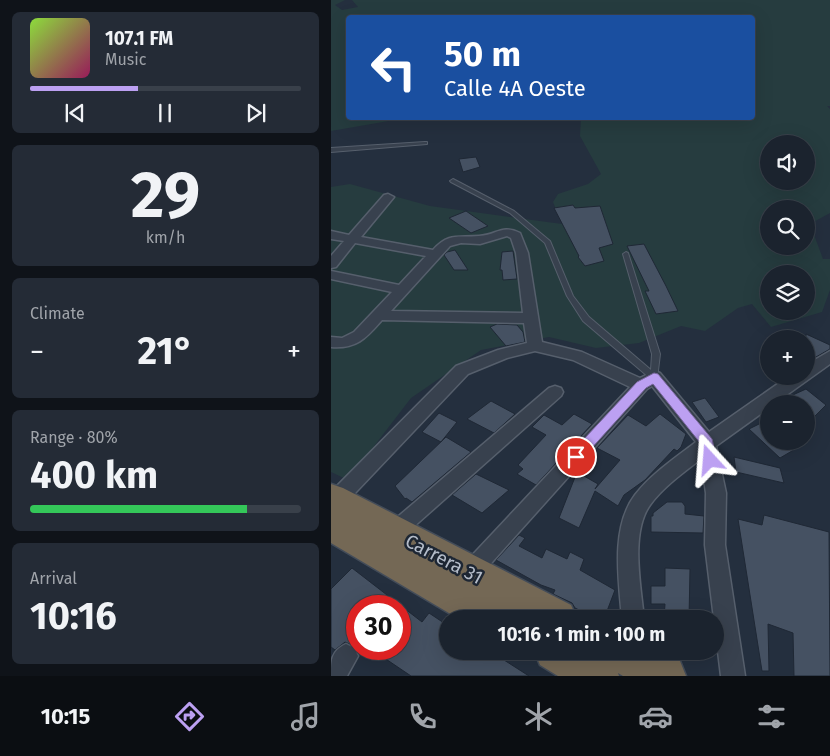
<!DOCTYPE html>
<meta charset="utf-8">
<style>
:root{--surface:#1b232e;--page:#242b36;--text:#f1f3f6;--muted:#a0a4aa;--line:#39404a;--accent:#bca0f2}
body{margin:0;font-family:"Fira Sans",sans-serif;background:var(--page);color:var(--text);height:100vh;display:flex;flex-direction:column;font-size:19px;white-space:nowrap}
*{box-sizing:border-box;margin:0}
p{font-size:16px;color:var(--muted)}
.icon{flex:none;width:28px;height:28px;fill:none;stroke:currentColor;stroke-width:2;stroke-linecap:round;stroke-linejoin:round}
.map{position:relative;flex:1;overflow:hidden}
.details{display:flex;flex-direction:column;gap:12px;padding:12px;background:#0f1319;width:331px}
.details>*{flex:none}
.hud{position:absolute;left:15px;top:15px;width:409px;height:105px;border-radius:5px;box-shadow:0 5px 20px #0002,0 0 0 1px var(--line);background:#1a4fa0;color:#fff;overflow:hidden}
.fabs{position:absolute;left:429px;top:135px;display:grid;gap:10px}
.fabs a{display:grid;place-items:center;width:55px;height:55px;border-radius:50%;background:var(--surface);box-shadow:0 5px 20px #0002,0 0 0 1px var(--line);font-size:25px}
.speed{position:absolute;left:15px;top:595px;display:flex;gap:10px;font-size:25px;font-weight:700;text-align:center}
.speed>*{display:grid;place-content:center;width:65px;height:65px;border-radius:50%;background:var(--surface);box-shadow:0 5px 20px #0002,0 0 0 1px var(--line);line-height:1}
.speed .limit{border:8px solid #d22;background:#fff;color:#111}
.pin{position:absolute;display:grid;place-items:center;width:42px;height:42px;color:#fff;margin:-21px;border:2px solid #fff;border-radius:50%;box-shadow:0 1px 5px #0007}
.me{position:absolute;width:55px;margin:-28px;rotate:341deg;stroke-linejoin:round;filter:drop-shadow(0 0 4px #0008)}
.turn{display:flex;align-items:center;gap:18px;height:105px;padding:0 15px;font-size:22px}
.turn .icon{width:65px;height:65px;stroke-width:2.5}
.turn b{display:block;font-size:35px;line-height:42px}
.big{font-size:38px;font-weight:700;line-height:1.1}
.details .card{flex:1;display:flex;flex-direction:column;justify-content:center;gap:8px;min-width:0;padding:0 18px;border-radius:8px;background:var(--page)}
.details .dial{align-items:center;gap:0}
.dial b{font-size:65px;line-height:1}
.song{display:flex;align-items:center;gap:15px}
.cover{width:60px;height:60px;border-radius:8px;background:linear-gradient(135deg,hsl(90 70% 55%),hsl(330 70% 35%))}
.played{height:5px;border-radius:2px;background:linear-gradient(90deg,var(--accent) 40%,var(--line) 40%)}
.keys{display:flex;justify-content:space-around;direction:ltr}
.heat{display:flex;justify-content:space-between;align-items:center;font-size:28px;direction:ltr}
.charge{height:8px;border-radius:4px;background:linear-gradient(90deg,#34c759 80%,var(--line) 0)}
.trip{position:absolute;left:108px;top:610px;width:285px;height:50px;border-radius:25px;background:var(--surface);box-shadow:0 5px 20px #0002,0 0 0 1px var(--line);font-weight:700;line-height:50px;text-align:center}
.menu{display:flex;height:80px;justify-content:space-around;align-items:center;background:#0b0e12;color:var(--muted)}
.menu .icon{width:35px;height:35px}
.menu .active{color:var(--accent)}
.menu b{font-size:22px;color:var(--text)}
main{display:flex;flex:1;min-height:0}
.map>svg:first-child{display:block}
</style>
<main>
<section class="details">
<div class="card">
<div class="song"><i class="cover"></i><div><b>107.1 FM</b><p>Music</p></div></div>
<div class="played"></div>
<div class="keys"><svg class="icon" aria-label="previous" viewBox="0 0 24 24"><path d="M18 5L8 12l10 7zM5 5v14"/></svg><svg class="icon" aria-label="pause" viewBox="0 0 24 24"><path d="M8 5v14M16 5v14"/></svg><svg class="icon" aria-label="next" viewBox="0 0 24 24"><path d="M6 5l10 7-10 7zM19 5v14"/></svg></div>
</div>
<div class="card dial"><b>29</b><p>km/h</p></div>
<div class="card"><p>Climate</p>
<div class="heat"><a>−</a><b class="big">21°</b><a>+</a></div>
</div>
<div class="card"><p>Range · 80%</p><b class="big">400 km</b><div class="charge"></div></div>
<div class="card"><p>Arrival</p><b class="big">10:16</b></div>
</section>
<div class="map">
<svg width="499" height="676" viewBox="0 0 499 676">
<rect width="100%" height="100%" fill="#242f3e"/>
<path fill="#263c3f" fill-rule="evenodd" d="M0,0H14L4,5L11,10L27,7L21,0H499V106H496L499,109V213L479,224L492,259H499V290L491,312L440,327L421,304L407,308L374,331L350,326L308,343L265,348L218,337L150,350L80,398L17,480L0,472V187L19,184L99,206L231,224L222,202L227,194L257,184L270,174L249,136L250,118H421V18H18V118H75L0,131ZM438,144H475V181H438ZM438,209H475V246H438ZM438,274H475V311H438Z"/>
<path fill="#455162" stroke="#1f2835" d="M145,157L149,167L132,172L128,159Z
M242,205L244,208L269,206L282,244L268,248L273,261L254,266L247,257L248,256L223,208Z
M135,211L157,226L140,233L118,218Z
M313,244L335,286L347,311L325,314L314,291H318L296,246Z
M124,250L137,270H123L113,255L116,252Z
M182,251L186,279L172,280L171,270H169L171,252Z
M166,324L186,325L192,332L194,342L175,346L159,327Z
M475,334L499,345V349L485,357L482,356L475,362Z
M475,389L495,405L482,418L475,412V404H447L455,398Z
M374,398L388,417L375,422L361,402Z
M160,401L184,414L163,433L136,419Z
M108,413L126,422L110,442L91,432Z
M243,414L261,424L205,485L186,474L192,469L187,465L215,435L201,427L213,415L231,425Z
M329,414L355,434L350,447L346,451L343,449L314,480L293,495L287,506L264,491L248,528L228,518L246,472L267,484L264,489L289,460L266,448L297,415L315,426Z
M438,419V441H478L449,458L418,429Z
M115,437L140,452L81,502L75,498L74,499L64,486Z
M403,457L449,468L453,483L405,472Z
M145,474L178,490L151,513L121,495Z
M336,502H351L354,506V514L373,516L372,533L320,532V516H322V513Z
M433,515L498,532L499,676H463L462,633L437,624L438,671H431L407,519L431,525Z
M188,535L194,538L188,546L211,558L215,549L236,559L239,552L253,559L249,570L284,590L273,619H267L244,608L241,603L222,594L224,590L210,585L165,560Z
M21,568L91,622L98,613L116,625V651H159L198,676H80L40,649H69V606H26V645L25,647L14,642L4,650L0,647V589Z
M334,568L359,569L358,619H333L334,604H320V586H334Z"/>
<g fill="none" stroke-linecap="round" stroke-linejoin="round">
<defs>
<path id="lane" d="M94,142H96V144L0,152V148Z
M122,179L183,211L219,241L242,296L258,317L320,370L321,354L292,254L295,252L297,253L329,354L326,379H320L252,321L236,296L214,243L179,213L120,182L119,181Z"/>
<path id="street" d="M57,194L63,197L30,237L102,250C118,232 127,238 148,236C166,235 171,224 189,233L197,253L211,342L251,352L309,378L323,371L329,373L378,432L458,376H475V365L499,351V364L443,404H438V408L385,446L395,493L394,545L414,676H390L374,545L375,493L370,459C352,473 332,487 319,505C299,533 310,587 313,619H291C288,581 279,528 304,495C320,474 344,458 365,442L321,386L316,389L146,579L139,582L132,579L128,572L132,565L299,387L242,360L204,351L176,358L137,374L7,511L0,513V492L125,366L167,350L196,343L193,323L51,320C35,338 26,349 0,347V337L11,338L23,332L61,292L0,279V271L68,285L95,256L24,243L5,267L0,268V256L13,241L0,239V231L18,235L53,195ZM176,236L180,238L185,253L192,313L60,311L119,246L130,243L149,244Z
M224,386L230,388L232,392L230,396L70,538L63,541L56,538L53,532L56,526L218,388Z
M15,644L23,648L27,656L16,676H0C0,661 0,651 15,644Z"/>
<path id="highway" d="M0,484L12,488L240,605L246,619H128L0,543Z
M203,651H264L268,653L267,651H330L349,661L355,676H292L287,673L288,676H227L209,665Z"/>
</defs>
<use href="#lane" stroke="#565f6c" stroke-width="2"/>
<use href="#street" stroke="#565f6c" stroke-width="3"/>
<use href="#highway" stroke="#434c59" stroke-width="3"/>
<use href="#lane" fill="#38414e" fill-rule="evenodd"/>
<use href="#street" fill="#38414e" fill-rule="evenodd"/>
<use href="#highway" fill="#746855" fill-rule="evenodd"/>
</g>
<path fill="#bca0f2" stroke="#7a689d" d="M323,373L327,374L381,439L386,460L384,463L379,465L374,463L370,444L322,384L315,388L249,461L245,463L240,461L238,457L240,453L306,382Z"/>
<g text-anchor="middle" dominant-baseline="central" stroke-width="5" stroke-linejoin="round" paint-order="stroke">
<g font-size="19" fill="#b4bcc9" stroke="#1d2633">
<text transform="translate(113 559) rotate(28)">Carrera 31</text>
</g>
</g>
</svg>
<div class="fabs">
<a><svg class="icon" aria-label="sound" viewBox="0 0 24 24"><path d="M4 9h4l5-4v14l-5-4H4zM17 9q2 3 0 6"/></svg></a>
<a><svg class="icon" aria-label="search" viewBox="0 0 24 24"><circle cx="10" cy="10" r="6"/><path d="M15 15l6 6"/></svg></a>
<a><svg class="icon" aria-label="layers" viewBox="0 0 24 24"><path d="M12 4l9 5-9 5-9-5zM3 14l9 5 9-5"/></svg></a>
<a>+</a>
<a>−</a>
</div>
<div class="speed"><div class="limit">30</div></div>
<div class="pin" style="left:245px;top:457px;background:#d93025"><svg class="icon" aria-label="arrive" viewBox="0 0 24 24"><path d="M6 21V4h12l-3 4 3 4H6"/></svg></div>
<svg class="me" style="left:379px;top:460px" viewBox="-20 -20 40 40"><path d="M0-17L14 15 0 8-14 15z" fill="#bca0f2" stroke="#fff" stroke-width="4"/></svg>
<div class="trip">10:16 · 1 min · 100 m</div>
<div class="hud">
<div class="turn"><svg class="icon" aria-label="left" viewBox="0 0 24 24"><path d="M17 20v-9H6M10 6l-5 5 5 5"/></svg><div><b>50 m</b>Calle 4A Oeste</div></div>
</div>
</div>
</main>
<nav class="menu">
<b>10:15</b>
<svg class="icon active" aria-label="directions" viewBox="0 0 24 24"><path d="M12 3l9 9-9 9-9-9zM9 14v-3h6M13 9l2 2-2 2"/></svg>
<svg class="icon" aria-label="music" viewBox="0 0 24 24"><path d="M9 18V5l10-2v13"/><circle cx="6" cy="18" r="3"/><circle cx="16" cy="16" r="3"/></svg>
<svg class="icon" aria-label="phone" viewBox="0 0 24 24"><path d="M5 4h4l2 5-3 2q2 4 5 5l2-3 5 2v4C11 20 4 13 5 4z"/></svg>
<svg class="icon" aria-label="climate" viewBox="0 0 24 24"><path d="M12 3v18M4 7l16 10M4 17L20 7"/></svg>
<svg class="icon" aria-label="car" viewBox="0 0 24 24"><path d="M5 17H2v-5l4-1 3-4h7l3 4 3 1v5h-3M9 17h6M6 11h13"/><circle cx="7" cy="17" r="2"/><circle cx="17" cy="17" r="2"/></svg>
<svg class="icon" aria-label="filters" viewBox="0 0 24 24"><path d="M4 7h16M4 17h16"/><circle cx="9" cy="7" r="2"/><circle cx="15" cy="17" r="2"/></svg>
</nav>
